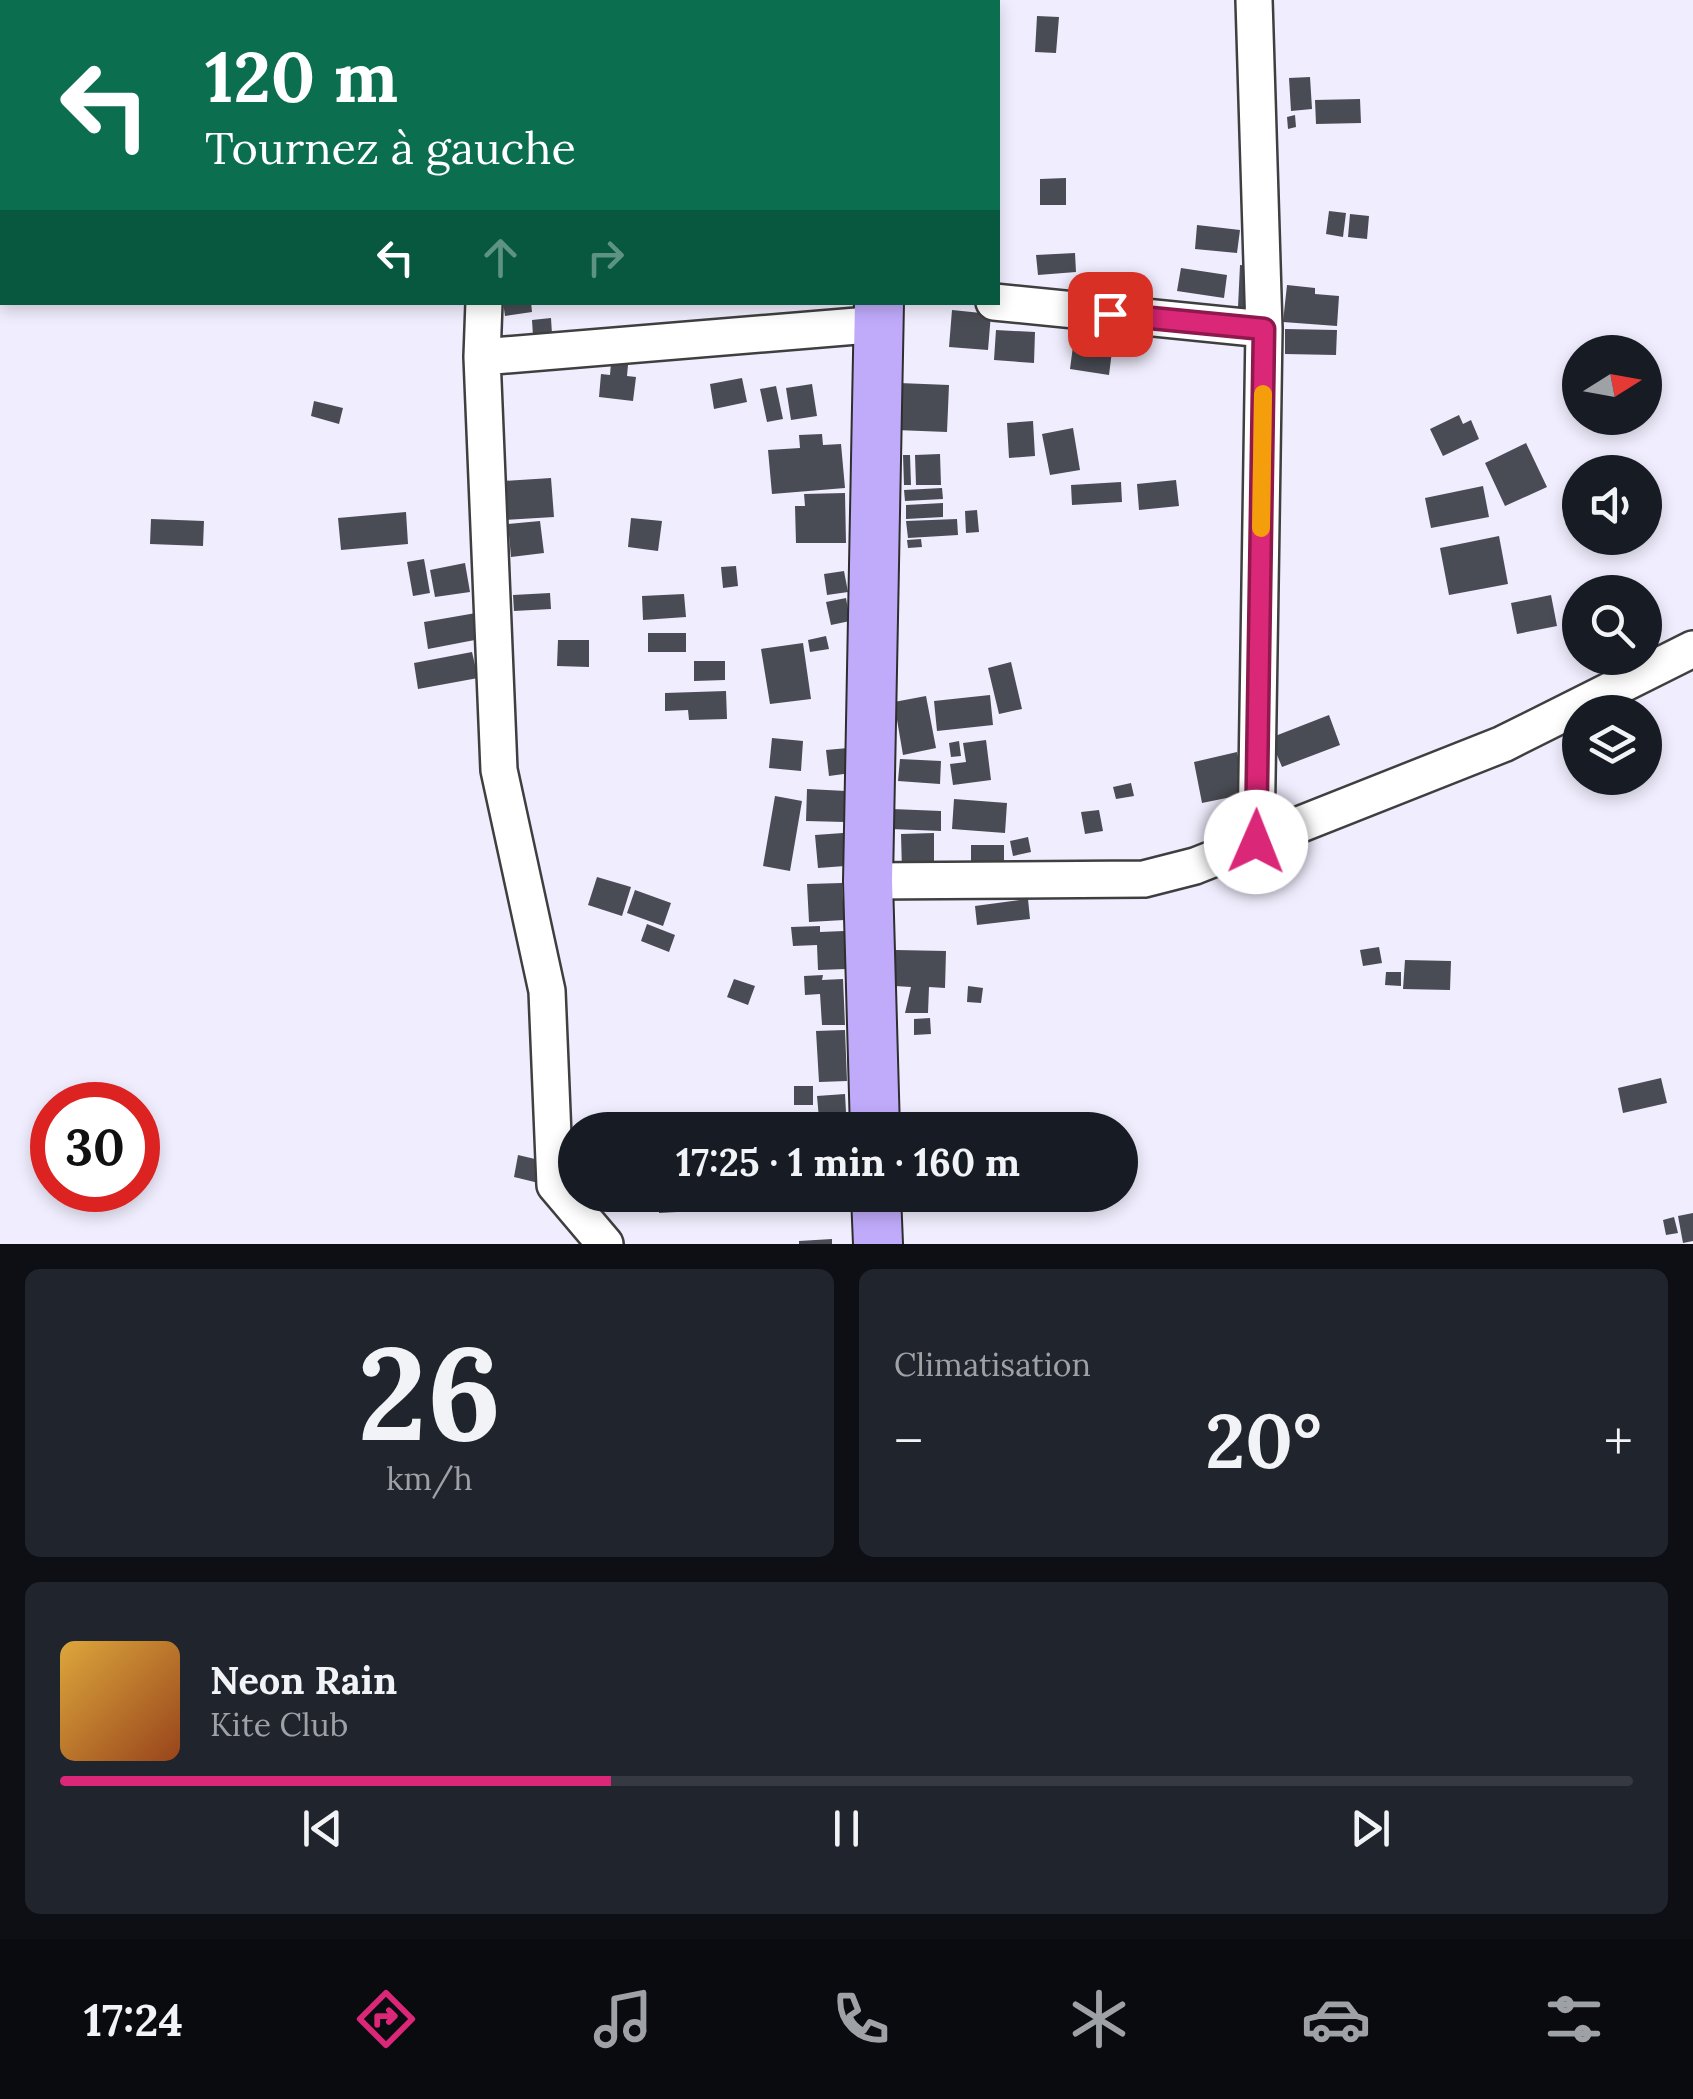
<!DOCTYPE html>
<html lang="fr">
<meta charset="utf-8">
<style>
:root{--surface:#171b24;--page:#20242c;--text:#f1f3f6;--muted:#9ea1a6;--line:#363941;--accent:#db2777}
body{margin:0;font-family:Lora,serif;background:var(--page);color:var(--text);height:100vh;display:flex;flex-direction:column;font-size:38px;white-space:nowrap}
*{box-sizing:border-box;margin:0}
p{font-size:32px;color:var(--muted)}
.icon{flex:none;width:55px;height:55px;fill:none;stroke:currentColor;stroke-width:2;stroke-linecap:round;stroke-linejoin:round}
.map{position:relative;height:1244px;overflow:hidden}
.drawer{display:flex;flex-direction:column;gap:25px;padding:25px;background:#0d0f14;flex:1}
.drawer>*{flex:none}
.banner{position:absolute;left:0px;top:0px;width:1000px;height:305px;box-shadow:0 5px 15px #0003;background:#0b6e4f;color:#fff;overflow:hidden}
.needle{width:65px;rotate:79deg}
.tools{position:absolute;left:1562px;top:335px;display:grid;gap:20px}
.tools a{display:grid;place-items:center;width:100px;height:100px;border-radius:50%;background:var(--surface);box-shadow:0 5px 15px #0003;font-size:50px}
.speed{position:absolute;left:30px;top:1082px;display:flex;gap:20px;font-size:50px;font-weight:700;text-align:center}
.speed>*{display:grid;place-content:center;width:130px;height:130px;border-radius:50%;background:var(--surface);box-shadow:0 5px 15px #0003;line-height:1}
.speed .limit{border:15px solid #d22;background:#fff;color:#111}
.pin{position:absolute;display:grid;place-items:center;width:85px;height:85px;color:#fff;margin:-42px;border-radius:20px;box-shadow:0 5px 15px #0006}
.me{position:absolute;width:110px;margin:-55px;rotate:1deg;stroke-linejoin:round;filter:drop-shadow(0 0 8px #0008)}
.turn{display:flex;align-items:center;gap:35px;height:210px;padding:0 40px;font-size:45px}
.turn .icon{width:130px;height:130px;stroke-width:2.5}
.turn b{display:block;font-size:70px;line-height:85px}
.lanes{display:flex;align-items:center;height:95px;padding:0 40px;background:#0003;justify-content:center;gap:50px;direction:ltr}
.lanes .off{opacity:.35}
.big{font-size:75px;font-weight:700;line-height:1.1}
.drawer .widget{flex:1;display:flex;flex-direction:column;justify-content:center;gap:15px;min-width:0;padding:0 35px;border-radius:15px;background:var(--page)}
.drawer .dial{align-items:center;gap:0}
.dial b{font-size:130px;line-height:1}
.song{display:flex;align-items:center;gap:30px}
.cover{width:120px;height:120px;border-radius:15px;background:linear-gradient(135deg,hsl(40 70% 55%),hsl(20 70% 35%))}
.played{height:10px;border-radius:5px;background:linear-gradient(90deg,var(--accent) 35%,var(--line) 35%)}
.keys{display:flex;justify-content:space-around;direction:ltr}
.heat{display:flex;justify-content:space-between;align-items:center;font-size:55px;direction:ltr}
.drawer .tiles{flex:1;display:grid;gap:25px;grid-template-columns:1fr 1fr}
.widget:last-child{grid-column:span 2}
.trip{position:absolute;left:558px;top:1112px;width:580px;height:100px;border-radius:50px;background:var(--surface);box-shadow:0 5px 15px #0003;font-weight:700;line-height:100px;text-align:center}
.menu{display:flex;height:160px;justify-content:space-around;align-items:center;background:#090b0e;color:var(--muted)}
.menu .icon{width:70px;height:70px}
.menu .current{color:var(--accent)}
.menu b{font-size:45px;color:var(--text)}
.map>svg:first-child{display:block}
</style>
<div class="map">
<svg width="1693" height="1244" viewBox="0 0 1693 1244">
<rect width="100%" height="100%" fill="#f0edfe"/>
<path fill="#494c54" d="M1037,16L1059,17L1056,53L1035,52Z
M1310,77L1312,109L1291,111L1289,78Z
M1360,99L1361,123L1316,124L1315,100Z
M1295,115L1296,127L1288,129L1287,117Z
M1066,178V205H1040V179Z
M1329,211L1346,213L1343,237L1326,234Z
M1350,214L1369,216L1367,239L1348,237Z
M1197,225L1240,230L1237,253L1195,249Z
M1075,253L1076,272L1038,275L1036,255Z
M1240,265L1259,266L1257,309L1238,307Z
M1181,268L1227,275L1224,298L1177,291Z
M1117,279L1150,282L1149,301L1116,299Z
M1287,285L1315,288V294L1339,296L1337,326L1283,322Z
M503,302H531L532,312L505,316Z
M952,310L991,314L988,350L949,347Z
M551,318L552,334L533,336L532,320Z
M1285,329L1337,330L1336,355L1285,354Z
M996,330L1035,332L1034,363L994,360Z
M1073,346L1112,351L1109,375L1070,369Z
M611,363L628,365L627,376L636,377L633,401L599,397L601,374L610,375Z
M742,378L747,402L714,409L710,384Z
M899,383L949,385L947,432L896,430Z
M812,384L817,416L791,420L786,388Z
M776,386L783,419L767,422L760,389Z
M314,401L343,408L339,424L311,416Z
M1459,415L1463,424L1471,420L1479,439L1443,456L1430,429Z
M1033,421L1035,456L1009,458L1007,423Z
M1073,428L1080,470L1050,475L1042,434Z
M822,434L823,445L841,444L845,488L772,494L768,450L800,448L799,435Z
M1526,443L1547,487L1505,506L1485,463Z
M940,454L941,485H916L915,455Z
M903,455H910L911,485H904Z
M551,478L554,517L504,520L502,481Z
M1176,480L1179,506L1139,510L1137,484Z
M1121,482L1122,502L1072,505L1071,485Z
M1483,486L1489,517L1431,528L1425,498Z
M942,488L943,499L905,501L904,490Z
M845,493L846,543H796L795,506H805L804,494Z
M943,503V517L906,519V505Z
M977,510L979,532L966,533L965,511Z
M406,512L408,544L341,550L338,518Z
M631,518L662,521L658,551L628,547Z
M151,519L204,521L203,546L150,544Z
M957,519L958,535L908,538L906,521Z
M540,521L544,553L511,557L508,524Z
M1499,536L1508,584L1449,595L1440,548Z
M921,539L922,547L908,548L907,540Z
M424,559L430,593L413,596L407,562Z
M465,563L470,592L435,597L430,570Z
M736,566L738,586L723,588L721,567Z
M844,571L848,592L827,595L824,574Z
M550,593L551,609L514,611L513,595Z
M684,594L686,617L643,620L642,596Z
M1551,595L1557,626L1517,634L1511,603Z
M846,598L850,621L831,625L826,602Z
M476,613L480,639L428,649L424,622Z
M648,633H686V652H648Z
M826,636L829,649L810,652L808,640Z
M558,640H589V667L557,666Z
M803,643L811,699L770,704L761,649Z
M472,652L478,678L418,689L414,663Z
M694,661H725V680L694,681Z
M1011,662L1022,709L999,714L988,668Z
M726,691L727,719L689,720L688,710L665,711V693Z
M990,695L993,725L937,731L934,701Z
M926,696L936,748L903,755L894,702Z
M1329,715L1340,745L1282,767L1270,738Z
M772,738L803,741L801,771L769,768Z
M986,740L991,780L953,785L950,764L966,762L963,743Z
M959,741L961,756L951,757L949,743Z
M848,748L851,773L829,776L826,750Z
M1237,752L1246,794L1202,803L1194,762Z
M900,759L941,761L940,784L898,781Z
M1131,783L1134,796L1116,799L1113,787Z
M807,789L846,791L845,822L806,821Z
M775,796L802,801L790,871L763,866Z
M954,799L1007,803L1005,833L952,829Z
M892,809L941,811V831L891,829Z
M1099,810L1103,831L1085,834L1081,812Z
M843,833L845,866L818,868L815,835Z
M934,833V871H902L901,834Z
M1028,837L1031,852L1013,856L1010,841Z
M971,845H1004V868H971Z
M597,877L631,887L622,916L588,905Z
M842,883L844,920L809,922L807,884Z
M635,890L671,903L663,926L627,913Z
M1028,899L1030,919L977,925L975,906Z
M647,924L675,935L669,952L641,941Z
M820,926V932L844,931L846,969L818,970L817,945L793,946L791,927Z
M1379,947L1382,963L1363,966L1360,950Z
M896,950L946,951L945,988L929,987L928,1013H905L911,987L895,986Z
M1405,960L1451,961L1450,990L1403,989Z
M1386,972H1401V986L1385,985Z
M823,975L822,980L843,979L845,1025H822L820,994L805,995L804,976Z
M734,979L755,986L748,1005L727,997Z
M968,986L983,988L981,1003L967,1002Z
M930,1018L931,1034L914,1035V1019Z
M845,1030L847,1081L819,1082L816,1031Z
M1661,1078L1667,1103L1623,1113L1618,1088Z
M794,1086H813V1105H794Z
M845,1094L847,1130H820L817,1096Z
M518,1155L552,1163L547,1185L514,1177Z
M636,1195H654V1211H636Z
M658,1195H695V1211L659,1213Z
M1693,1213V1241L1683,1243L1678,1216Z
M1674,1217L1678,1233L1666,1235L1663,1220Z
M832,1239V1244H799V1241Z"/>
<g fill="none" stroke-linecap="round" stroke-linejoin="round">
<defs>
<path id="street" d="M1254,0L1264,329L1256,842
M497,2L498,0
M484,302L482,357L499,770L547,991L555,1185L605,1244
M994,302L1264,329
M482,357L881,324
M868,881L1144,879L1195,866L1503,744L1693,649"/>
<path id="secondary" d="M861,0V2
M875,1130L868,881L879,302
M876,1195L878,1244"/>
</defs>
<use href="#street" stroke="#3f3f3f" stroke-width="40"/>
<use href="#secondary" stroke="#2e2e2e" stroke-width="52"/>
<use href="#street" stroke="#fff" stroke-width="35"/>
<use href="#secondary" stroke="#c0abfb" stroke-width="48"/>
</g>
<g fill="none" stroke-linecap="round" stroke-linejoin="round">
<defs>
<path id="route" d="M1110,314L1264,329L1256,842"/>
</defs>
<use href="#route" stroke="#8e194d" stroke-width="25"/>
<use href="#route" stroke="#db2777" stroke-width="18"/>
<path stroke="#f59e0b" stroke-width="18" d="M1261,528L1263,394"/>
</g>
</svg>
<div class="tools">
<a><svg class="needle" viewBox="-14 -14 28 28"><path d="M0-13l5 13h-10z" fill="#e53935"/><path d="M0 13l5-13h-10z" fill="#9ea1a6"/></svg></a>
<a><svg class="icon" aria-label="sound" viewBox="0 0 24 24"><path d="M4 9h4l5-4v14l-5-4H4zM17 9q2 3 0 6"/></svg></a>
<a><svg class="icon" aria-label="search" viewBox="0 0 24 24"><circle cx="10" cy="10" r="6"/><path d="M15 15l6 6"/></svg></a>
<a><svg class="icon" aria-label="layers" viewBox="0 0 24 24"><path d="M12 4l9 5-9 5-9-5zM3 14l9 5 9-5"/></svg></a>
</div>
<div class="speed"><div class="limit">30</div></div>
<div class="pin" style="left:1110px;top:314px;background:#d93025"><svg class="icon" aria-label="arrive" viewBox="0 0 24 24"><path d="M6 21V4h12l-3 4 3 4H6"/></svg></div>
<svg class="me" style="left:1256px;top:842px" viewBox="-20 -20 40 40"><circle r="19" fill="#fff"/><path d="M0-13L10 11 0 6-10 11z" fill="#db2777"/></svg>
<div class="trip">17:25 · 1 min · 160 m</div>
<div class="banner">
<div class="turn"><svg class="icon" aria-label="left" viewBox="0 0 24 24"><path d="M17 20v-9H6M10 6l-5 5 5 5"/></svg><div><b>120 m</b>Tournez à gauche</div></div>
<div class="lanes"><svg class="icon" aria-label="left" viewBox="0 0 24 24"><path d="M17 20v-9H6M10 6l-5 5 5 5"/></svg><svg class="icon off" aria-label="ahead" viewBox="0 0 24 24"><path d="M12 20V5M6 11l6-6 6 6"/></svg><svg class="icon off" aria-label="right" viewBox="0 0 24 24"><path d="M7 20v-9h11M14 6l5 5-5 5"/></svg></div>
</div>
</div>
<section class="drawer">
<div class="tiles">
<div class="widget dial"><b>26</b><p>km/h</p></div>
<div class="widget"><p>Climatisation</p>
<div class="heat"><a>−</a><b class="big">20°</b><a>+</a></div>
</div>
<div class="widget">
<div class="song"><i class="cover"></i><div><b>Neon Rain</b><p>Kite Club</p></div></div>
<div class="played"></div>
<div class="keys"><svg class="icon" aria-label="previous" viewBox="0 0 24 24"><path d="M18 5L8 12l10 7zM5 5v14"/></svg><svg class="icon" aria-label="pause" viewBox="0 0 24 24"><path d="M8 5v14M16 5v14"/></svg><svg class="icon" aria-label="next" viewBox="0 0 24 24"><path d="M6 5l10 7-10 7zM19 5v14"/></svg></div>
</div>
</div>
</section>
<nav class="menu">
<b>17:24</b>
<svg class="icon current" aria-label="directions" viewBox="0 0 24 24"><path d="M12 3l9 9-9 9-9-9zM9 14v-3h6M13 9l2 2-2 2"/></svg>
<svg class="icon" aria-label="music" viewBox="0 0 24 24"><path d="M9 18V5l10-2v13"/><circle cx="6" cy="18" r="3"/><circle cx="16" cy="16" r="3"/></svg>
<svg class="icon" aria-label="phone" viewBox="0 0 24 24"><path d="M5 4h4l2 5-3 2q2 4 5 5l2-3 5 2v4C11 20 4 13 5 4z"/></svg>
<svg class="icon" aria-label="climate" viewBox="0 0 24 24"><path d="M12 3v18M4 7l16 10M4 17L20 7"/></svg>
<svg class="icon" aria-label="car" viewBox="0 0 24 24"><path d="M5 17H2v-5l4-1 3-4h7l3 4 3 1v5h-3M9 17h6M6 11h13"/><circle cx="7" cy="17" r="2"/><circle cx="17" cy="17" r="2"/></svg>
<svg class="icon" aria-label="filters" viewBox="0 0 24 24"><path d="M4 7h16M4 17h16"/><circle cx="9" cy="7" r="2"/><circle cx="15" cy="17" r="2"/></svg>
</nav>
